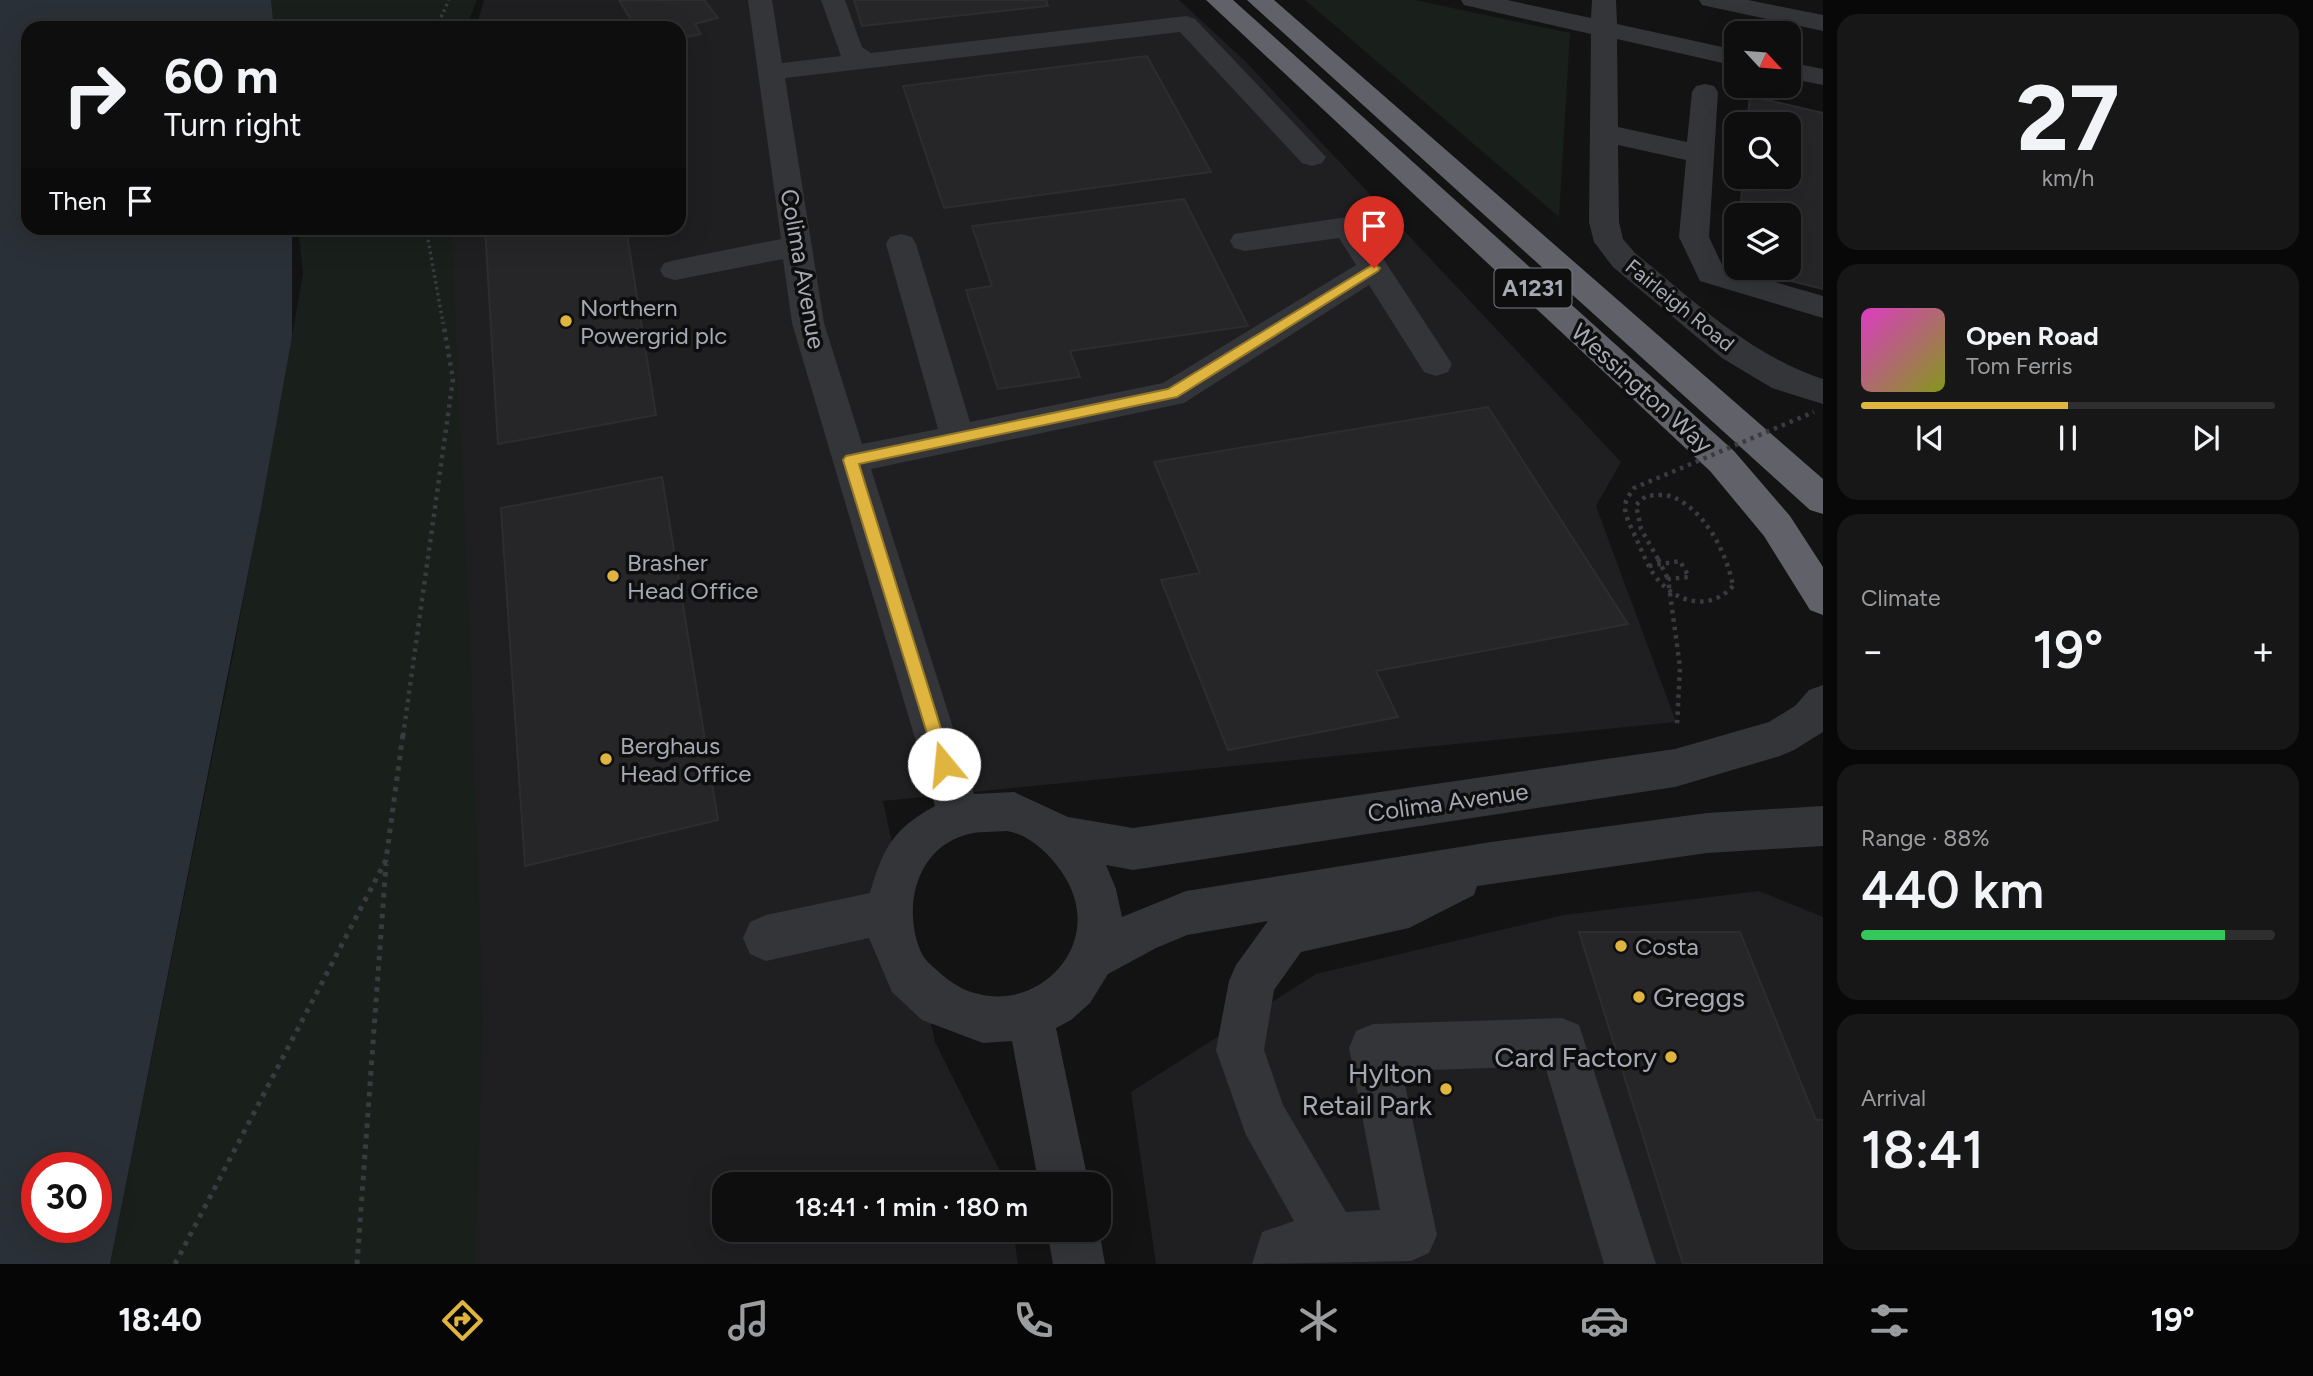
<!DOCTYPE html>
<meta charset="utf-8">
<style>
:root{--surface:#0e0e0f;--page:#171718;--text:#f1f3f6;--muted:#9b9c9e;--line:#2e2e2f;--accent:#e0b53f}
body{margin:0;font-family:Figtree,sans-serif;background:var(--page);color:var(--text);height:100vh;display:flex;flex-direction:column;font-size:26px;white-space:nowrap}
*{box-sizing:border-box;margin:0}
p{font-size:23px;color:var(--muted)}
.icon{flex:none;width:38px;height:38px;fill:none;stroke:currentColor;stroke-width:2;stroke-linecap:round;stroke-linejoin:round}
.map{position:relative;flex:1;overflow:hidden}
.side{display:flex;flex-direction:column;gap:14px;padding:14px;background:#080808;width:490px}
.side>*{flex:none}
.guide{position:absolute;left:21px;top:21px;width:665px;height:214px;border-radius:21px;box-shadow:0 7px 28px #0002,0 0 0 2px var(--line);background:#0e0e0f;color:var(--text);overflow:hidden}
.needle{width:46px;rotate:116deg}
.tools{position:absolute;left:1724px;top:21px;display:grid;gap:14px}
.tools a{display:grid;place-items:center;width:77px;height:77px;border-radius:14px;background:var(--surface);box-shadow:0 7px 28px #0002,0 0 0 2px var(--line);font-size:35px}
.speed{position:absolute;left:21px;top:1152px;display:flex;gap:14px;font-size:35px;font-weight:700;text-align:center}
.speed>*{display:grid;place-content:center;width:91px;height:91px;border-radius:50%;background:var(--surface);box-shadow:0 7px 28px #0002,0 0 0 2px var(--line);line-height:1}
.speed .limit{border:10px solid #d22;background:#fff;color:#111}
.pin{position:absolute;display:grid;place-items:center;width:60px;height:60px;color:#fff;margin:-72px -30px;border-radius:50% 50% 50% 0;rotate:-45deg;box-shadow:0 0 7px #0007}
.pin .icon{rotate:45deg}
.me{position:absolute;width:77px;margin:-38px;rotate:343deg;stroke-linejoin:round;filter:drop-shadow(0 0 5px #0008)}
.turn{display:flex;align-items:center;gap:24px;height:147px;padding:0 28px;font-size:32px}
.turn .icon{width:91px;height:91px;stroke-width:2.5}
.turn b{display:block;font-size:49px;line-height:60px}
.then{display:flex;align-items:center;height:66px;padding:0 28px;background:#0003;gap:14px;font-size:26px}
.big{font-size:52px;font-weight:600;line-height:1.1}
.side .tile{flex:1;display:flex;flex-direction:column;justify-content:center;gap:10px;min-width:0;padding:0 24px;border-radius:21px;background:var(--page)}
.side .dial{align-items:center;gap:0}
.dial b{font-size:91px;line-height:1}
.song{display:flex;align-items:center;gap:21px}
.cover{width:84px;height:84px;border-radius:10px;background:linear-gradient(135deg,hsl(310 70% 55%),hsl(70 70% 35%))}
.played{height:7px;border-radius:4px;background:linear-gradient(90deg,var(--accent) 50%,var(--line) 50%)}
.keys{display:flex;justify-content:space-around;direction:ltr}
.heat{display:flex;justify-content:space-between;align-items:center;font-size:38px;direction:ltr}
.charge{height:10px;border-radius:5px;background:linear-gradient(90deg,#34c759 88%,var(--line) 0)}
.trip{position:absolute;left:712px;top:1172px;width:399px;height:70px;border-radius:21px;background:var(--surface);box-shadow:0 7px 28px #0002,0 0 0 2px var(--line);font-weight:600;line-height:70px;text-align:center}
.tabs{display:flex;height:112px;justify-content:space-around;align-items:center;background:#060606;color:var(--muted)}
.tabs .icon{width:49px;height:49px}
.tabs .selected{color:var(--accent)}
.tabs b{font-size:32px;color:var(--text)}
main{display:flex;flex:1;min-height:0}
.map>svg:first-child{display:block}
</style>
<main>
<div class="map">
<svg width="1823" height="1264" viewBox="0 0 1823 1264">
<rect width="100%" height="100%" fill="#131314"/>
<path fill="#1f1f21" d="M484,0H1179L1244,60L1621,462L1596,506L1676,722L883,801L935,1042L1007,1185H724V1230H1013L1018,1264H226L431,228H679V28H476Z
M1759,891L1823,917V1264H1156L1131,1092L1316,974L1564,915Z"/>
<path fill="#191f1b" d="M271,0H477L466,28H274Z
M1305,0H1415L1570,33L1559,217Z
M298,228H451L469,613L483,1022L475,1264H110L233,655L292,337L303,273Z"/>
<path fill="#2a3037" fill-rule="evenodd" d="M0,0H271L274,28H28V228H292V337L261,508L110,1264H0ZM37,1167H96V1227H37Z"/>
<path fill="#262628" stroke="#2d2d30" stroke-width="2" d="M619,0H704L718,18L695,24L701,34L681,38L679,28H636Z
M854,0H1046L1048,6L862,26Z
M1147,56L1211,172L944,208L903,86Z
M1750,96L1823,113V289L1740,268H1788V215H1740L1743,177H1788V124H1747Z
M1184,199L1248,326L1070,351L1080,377L998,389L966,290L992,286L972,226Z
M485,228H626L656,415L498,444Z
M1488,407L1628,624L1376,671L1398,717L1228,750L1161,580L1200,573L1154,462Z
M662,477L718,820L525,866L501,508Z
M1579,932H1740L1816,1120H1823V1264H1683Z"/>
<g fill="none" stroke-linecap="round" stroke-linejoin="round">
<path stroke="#3a3b40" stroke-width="3.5" stroke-dasharray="2.5 3.5" stroke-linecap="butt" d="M436,28L449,0
M426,228L443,323"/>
<path stroke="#3a3b40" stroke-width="4.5" stroke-dasharray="3.5 5" stroke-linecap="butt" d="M1658,559L1641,529L1636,505L1646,496C1655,495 1665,494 1673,497C1706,511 1727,554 1733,586
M1649,566L1680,561L1689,577L1668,579L1680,667L1677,725
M403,736L453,379L443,322"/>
<path stroke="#3a3b40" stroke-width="5" stroke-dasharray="4.5 6" stroke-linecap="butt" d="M175,1264L386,860L403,734
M357,1264L386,864"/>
<path fill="#343539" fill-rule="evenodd" d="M748,0H772L782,63L841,56L821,0H845L862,47L871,53L1186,16L1195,19L1326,157L1322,163L1312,166L1302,163L1180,32L785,78L824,323L862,444L938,429L886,244L890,237L901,234L912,237L916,244L970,422L1163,383L1356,265L1339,238L1245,251L1234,248L1230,241L1234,234L1347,217L1358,220L1452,364L1448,372L1436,376L1424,372L1369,285L1184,403L871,469L974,794L1014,792L1068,817L1133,828L1675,749L1769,722L1795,706L1809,690L1823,685V732L1794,750L1780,756L1675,787L1133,870L1106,865L1116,889L1122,917L1186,891L1491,842L1707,813L1823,806V846L1707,853L1477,886L1474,895L1409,928L1301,952L1274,990L1264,1050L1283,1105L1346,1212L1380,1210L1349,1048L1356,1031L1373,1024L1562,1018L1579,1025L1656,1264H1604L1545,1066L1402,1071L1437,1235L1429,1253L1411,1261L1252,1264L1262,1232L1294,1221L1246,1135L1216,1050L1229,981L1236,965L1268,921L1187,935L1156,948L1108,974L1090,1003L1071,1020L1056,1028L1089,1185H1039L1012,1041L983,1043L922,1020L892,992L869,938L766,961L750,954L743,938L750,922L766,915L870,893C883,848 893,829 935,806L792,323L783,259L675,280L664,277L660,270L664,263L675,260L781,239ZM1007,831C1030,835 1048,853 1061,871C1119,953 1012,1039 940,973C934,967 926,962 922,954C902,912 914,850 965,835C977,831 994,832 1007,831Z
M1461,0H1507L1591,18L1592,0H1616L1617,24L1736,50V66L1617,39L1618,127L1687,142L1692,92L1696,86L1705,84L1714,86L1718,92L1709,237L1723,267L1823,296V318L1700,281L1679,237L1686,160L1618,145L1619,222L1623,239L1635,253C1694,301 1750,355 1823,379V404L1772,388L1722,358L1613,267L1594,242L1589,222L1591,34L1464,5Z
M1699,0H1748L1823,15V31L1711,7L1702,5Z
M1788,62L1823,69V85L1788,78Z
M1047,1230H1099L1105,1264H1053Z"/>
<path fill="#616269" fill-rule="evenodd" d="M1206,0H1233L1734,451L1790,516L1823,567V615L1810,610L1764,536L1710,471Z
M1247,0H1274L1823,479V514L1810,510Z"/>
<path stroke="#3a3b40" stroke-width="4.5" stroke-dasharray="3.5 5" stroke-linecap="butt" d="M1658,559L1668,579
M1733,586C1710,612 1675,603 1655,576C1647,565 1642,551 1636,538C1632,529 1625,517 1625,507C1625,500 1630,494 1634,488L1814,412"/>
</g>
<path fill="#e0b53f" stroke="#927629" stroke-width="2" d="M1374,264L1380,268L1378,271L1177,397L859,464L952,764L950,769L944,771L938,769L843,460L846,456L1168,389Z"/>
<g fill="#e0b53f" stroke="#0e0e0f" stroke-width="2.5">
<circle cx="566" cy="321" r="7"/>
<circle cx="613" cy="576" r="7"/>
<circle cx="606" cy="759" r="7"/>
<circle cx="1621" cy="946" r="7"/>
<circle cx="1639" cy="997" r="7"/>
<circle cx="1671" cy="1057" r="7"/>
<circle cx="1446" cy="1089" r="7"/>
</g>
<g text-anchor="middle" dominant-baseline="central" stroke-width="7" stroke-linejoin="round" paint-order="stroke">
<g font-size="21" fill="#a6a9b3" stroke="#0e0e0f">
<text transform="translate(1680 305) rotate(39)">Fairleigh Road</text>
</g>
<rect fill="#0e0e0f" stroke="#787a82" stroke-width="2" x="1494.5" y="268.5" width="77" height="39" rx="5"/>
<g font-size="23" font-weight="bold" fill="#a6a9b3">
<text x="1533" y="288">A1231</text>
</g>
<g font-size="24" fill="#a6a9b3" stroke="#0e0e0f">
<text transform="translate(803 269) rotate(80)">Colima Avenue</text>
<text transform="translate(1642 388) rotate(42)">Wessington Way</text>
<text transform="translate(1448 802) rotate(-8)">Colima Avenue</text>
</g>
<g font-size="24" fill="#a6a9b3" stroke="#0e0e0f" text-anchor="start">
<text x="580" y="307">Northern<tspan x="580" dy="28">Powergrid plc</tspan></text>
<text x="627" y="562">Brasher<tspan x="627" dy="28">Head Office</tspan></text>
<text x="620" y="745">Berghaus<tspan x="620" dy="28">Head Office</tspan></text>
<text x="1635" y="946">Costa</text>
</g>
<g font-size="28" fill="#a6a9b3" stroke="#0e0e0f" text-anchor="end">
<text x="1653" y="997" text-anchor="start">Greggs</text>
<text x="1657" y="1057">Card Factory</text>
<text x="1432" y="1073">Hylton<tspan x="1432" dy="32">Retail Park</tspan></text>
</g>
</g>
</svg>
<div class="tools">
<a><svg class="needle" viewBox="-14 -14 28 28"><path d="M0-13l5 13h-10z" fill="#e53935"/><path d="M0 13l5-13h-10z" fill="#9b9c9e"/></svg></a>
<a><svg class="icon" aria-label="search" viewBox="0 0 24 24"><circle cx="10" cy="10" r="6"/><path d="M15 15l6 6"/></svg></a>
<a><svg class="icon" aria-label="layers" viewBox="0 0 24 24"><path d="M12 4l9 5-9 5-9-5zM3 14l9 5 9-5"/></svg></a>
</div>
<div class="speed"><div class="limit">30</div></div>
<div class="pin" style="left:1374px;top:268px;background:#d93025"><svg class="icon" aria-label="arrive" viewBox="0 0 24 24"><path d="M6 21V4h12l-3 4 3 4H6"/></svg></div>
<svg class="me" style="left:944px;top:764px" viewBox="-20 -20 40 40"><circle r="19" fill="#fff"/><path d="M0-13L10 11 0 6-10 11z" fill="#e0b53f"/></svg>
<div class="trip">18:41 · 1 min · 180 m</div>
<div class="guide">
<div class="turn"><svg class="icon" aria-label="right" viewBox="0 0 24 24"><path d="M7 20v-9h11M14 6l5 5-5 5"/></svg><div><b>60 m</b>Turn right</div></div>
<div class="then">Then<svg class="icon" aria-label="arrive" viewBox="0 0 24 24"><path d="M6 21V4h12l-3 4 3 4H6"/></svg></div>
</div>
</div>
<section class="side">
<div class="tile dial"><b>27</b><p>km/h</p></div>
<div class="tile">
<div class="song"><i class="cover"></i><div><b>Open Road</b><p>Tom Ferris</p></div></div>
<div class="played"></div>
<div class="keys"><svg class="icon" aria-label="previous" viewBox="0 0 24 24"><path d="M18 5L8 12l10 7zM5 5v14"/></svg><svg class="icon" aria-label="pause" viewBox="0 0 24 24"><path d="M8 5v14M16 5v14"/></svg><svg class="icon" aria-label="next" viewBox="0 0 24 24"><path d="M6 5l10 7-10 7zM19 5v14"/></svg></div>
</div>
<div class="tile"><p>Climate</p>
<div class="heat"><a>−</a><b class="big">19°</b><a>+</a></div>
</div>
<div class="tile"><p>Range · 88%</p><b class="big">440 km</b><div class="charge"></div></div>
<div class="tile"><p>Arrival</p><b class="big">18:41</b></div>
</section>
</main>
<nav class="tabs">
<b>18:40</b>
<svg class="icon selected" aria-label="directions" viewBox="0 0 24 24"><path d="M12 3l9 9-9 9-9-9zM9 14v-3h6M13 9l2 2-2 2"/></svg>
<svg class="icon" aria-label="music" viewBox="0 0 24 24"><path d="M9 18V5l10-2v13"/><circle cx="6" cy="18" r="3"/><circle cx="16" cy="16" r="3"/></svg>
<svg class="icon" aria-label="phone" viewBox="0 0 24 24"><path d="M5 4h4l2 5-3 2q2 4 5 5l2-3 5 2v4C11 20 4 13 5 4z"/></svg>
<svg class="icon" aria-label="climate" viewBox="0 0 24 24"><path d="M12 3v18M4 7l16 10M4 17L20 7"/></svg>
<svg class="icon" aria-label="car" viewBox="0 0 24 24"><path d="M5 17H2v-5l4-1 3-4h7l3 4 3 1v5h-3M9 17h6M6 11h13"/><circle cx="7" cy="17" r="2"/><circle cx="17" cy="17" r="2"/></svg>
<svg class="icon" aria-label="filters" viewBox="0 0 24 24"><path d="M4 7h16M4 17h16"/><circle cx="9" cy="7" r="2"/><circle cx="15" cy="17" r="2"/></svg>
<b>19°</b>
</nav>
